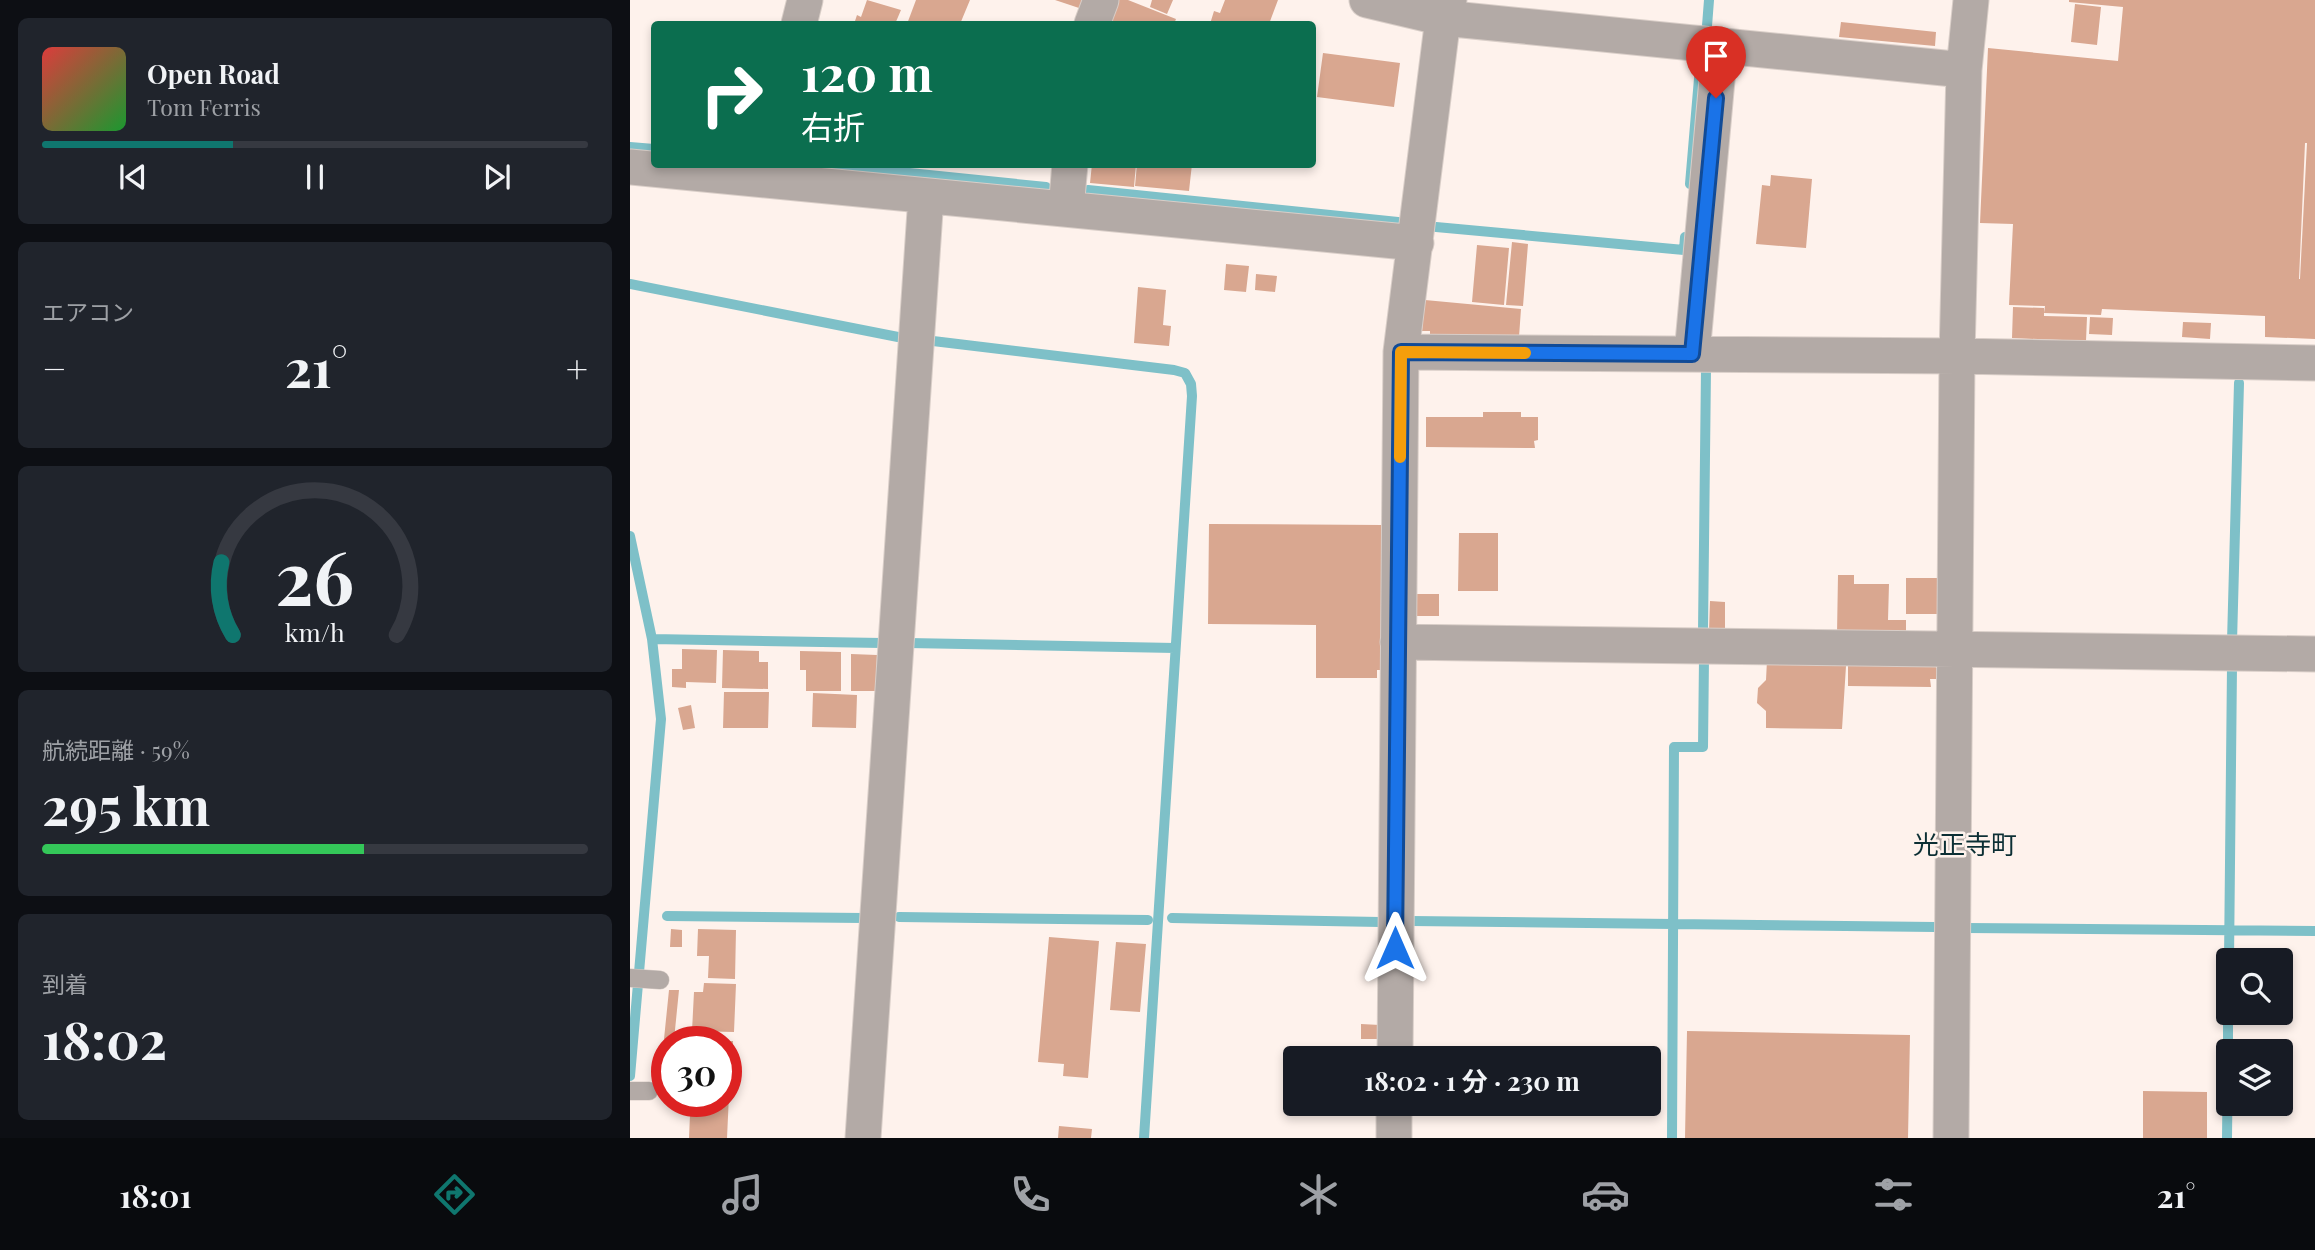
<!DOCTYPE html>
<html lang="ja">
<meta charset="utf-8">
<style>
:root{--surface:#171b24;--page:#20242c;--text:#f1f3f6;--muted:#9ea1a6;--line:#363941;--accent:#0f766e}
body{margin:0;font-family:"Playfair Display","Noto Sans JP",serif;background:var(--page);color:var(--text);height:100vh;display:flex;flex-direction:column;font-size:26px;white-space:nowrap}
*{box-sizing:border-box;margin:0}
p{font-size:23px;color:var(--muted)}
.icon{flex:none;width:38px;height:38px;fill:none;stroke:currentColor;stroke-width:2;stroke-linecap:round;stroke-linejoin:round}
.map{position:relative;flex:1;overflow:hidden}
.side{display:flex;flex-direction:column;gap:18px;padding:18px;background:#0d0f14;width:630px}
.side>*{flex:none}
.top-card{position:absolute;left:21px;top:21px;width:665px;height:147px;border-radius:7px;box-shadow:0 4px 10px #0003;background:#0b6e4f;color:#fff;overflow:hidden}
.controls{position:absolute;left:1586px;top:948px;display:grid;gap:14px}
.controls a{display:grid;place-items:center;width:77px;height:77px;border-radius:7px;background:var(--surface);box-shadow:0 4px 10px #0003;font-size:35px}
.speed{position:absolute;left:21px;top:1026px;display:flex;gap:14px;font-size:35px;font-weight:700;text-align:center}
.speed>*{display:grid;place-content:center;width:91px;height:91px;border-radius:50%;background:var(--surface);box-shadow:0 4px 10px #0003;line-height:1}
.speed .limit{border:10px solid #d22;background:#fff;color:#111}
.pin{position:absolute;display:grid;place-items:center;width:60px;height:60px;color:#fff;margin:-72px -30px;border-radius:50% 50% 50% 0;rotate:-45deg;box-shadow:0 0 7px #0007}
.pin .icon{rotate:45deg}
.me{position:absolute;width:77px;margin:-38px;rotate:0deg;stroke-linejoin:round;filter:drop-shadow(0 0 5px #0008)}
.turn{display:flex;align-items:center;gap:24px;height:147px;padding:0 35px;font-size:32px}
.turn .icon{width:91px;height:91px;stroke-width:2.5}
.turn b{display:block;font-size:49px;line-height:60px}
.big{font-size:52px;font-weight:700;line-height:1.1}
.side .card{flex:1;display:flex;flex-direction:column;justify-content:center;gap:10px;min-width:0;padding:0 24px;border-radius:10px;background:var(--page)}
.side .dial{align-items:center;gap:0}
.dial svg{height:182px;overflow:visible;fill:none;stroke:var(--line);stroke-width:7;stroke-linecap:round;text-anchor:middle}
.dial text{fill:var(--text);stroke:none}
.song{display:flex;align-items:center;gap:21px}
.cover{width:84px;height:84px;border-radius:10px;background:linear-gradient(135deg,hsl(0 70% 55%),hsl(130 70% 35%))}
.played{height:7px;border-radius:4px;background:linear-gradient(90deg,var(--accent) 35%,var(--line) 35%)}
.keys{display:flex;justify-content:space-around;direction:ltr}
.heat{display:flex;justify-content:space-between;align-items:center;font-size:38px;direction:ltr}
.charge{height:10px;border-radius:5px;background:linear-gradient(90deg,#34c759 59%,var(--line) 0)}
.trip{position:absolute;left:653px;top:1046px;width:378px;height:70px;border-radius:7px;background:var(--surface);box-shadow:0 4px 10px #0003;font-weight:700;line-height:70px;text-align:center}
.tabs{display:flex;height:112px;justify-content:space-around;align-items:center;background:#090b0e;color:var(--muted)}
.tabs .icon{width:49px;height:49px}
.tabs .on{color:var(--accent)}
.tabs b{font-size:32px;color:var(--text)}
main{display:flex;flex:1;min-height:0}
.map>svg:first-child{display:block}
</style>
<main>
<section class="side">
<div class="card">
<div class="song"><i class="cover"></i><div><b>Open Road</b><p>Tom Ferris</p></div></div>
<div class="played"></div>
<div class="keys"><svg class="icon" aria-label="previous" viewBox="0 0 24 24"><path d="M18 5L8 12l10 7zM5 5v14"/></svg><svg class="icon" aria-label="pause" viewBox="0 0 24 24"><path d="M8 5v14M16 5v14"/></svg><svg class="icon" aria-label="next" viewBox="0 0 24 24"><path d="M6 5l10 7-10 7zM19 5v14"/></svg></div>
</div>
<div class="card"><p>エアコン</p>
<div class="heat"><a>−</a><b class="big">21°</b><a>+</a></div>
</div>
<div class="card dial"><svg viewBox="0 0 100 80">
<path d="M14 69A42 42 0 1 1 86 69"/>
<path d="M14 69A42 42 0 0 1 9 37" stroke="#0f766e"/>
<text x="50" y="56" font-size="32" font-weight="700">26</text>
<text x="50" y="72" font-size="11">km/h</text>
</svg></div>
<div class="card"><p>航続距離 · 59%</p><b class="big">295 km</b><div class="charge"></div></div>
<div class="card"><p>到着</p><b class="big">18:02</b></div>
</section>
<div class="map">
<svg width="1685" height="1138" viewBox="0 0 1685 1138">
<rect width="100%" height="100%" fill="#fef2ec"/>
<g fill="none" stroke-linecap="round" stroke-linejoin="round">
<path stroke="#7ec0c8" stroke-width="10" d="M1077,26L1079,0
M0,147L24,149
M191,164L416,187
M1060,184L1070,67
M458,190L768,222
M806,227L1054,250L1055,237
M0,284L268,337
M303,341L544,370L555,373L561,384L562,396L514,1138
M0,536L22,639L31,719L0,1076
M1073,631L1076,369
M22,639L252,643
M1602,642L1609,383
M278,643L545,648
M37,916L233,918
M269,917L518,920
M542,918L750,922
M781,921L1305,927
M1336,928L1685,931
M1599,961L1602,666
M1598,1052V1013
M1042,1138L1044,747H1073L1074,658
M1597,1138L1598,1052"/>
</g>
<path fill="#d9a790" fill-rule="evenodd" d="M237,0L271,10L265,24H224L227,15L231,17Z
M286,0H340L330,24H277Z
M425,0H455L452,9Z
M488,0H498L546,19L544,24H478Z
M522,0H543L537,14L520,7Z
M595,0H648L639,24H580L584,11L590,13Z
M1439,0H1685V339L1635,337V316L1472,309L1471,315L1414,313L1415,306L1379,305L1383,224L1350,223L1358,48L1488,61L1493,7L1439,2ZM1675,143H1677L1670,279H1669Z
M1445,4L1471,7L1467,45L1441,42Z
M1211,22L1306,32L1305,46L1209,37Z
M693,53L770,63L764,107L687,97Z
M462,164H506L504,187L460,183Z
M507,164H562L559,191L505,186Z
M1141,175L1182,179L1176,248L1126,244L1132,185L1140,186Z
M882,242L898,244L893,306L876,305Z
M847,245L879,248L874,305L842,302Z
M596,264L619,266L616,292L594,290Z
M626,274L647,276L645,292L625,290Z
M508,287L536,290L533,325L541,326L539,346L504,343Z
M795,300L891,309L889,337H800V331H792Z
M1383,307L1414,308V316L1457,317L1456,341L1382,338Z
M1460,317L1483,318L1482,335L1459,334Z
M1553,322L1581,323L1580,339L1552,337Z
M853,412H891V417H908V440L904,441L905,448L796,447V417H853Z
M579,524L752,525L751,670H747V678H686V625L578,624Z
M829,533H868V591H828Z
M1208,575H1224V584H1259L1258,620H1276V635L1207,634Z
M1276,578H1310L1309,614H1276Z
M785,594H809V616H785Z
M1080,601L1095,602V631H1079Z
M52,649L87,650L86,683L56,682V688L42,687V669H52Z
M93,650L129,651V662H138V689L92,688Z
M170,651L211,652V691H176V670H170Z
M221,654L247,655L246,691H221Z
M1218,658L1297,660L1308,669V679H1300L1301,687L1218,686Z
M1137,660L1204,661V666H1216L1212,729L1136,728V711L1127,703L1128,688L1136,680Z
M94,692H139L138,728H93Z
M183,693L227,695L226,728L182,727Z
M61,705L65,728L53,730L48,708Z
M41,929L52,930V947H40Z
M68,929L106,930L105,979L78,978L79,956H67Z
M419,937L469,941L458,1078L433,1076L434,1064L408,1062Z
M486,942L516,944L510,1012L480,1010Z
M74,983L106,984L104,1032L62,1031L64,992H73Z
M39,990H49L44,1040L34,1039Z
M731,1024L750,1025V1039H731Z
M1057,1031L1280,1035L1278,1138H1055Z
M96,1041H103L102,1067H96Z
M1513,1091L1577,1092V1138H1513Z
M96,1095H99L97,1138H59L60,1115L69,1116L70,1101H96Z
M429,1126L462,1129L461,1138H428Z"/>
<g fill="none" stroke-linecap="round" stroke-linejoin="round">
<defs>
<path id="lane" d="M0,978L30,980
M0,1091H19"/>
<path id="street" d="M737,0L813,18L1334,70
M169,24L175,0
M462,24L471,0
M0,167L786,243
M436,209L440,164
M771,352L1327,356L1685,363
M1062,354L1090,47
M768,642L1685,654
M765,1059L771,352L813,18L819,0
M233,1138L296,196
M764,1138V1104
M1321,1138L1327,356L1334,70L1341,0"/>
</defs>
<use href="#lane" stroke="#d9cec8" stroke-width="19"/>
<use href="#street" stroke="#d9cec8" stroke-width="37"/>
<use href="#lane" stroke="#b3aaa6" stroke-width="18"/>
<use href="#street" stroke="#b3aaa6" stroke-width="35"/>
</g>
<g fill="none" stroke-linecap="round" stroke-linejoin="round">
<defs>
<path id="route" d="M765,948L771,352L1062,354L1086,98"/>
</defs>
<use href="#route" stroke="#114b97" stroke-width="18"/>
<use href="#route" stroke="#1a73e8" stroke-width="12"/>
<path stroke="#f59e0b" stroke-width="12" d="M770,457L771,352L895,353"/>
</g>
<g text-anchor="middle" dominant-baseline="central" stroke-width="5" stroke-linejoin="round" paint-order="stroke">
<g font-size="26" fill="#0c2f34" stroke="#fef2ec">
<text x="1335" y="843">光正寺町</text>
</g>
</g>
</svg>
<div class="controls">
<a><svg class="icon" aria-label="search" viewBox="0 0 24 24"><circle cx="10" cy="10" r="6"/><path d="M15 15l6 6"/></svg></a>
<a><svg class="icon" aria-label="layers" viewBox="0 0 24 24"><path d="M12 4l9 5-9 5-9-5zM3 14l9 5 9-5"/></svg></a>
</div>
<div class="speed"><div class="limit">30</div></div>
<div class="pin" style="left:1086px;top:98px;background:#d93025"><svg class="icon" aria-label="arrive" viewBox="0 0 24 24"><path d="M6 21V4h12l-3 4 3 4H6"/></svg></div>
<svg class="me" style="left:765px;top:948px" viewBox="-20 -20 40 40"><path d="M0-17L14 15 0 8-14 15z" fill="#1a73e8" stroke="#fff" stroke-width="4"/></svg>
<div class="trip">18:02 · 1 分 · 230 m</div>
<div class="top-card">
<div class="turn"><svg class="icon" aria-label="right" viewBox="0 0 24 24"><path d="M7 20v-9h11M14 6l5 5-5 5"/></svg><div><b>120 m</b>右折</div></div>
</div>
</div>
</main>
<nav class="tabs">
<b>18:01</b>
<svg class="icon on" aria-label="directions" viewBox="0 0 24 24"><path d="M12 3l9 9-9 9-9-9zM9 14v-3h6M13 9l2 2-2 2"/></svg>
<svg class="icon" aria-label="music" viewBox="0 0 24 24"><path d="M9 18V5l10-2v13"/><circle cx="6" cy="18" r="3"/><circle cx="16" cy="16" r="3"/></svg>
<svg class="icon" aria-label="phone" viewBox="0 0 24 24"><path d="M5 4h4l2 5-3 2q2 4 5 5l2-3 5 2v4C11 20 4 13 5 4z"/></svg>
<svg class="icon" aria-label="climate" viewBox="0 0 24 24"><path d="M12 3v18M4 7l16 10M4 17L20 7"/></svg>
<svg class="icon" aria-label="car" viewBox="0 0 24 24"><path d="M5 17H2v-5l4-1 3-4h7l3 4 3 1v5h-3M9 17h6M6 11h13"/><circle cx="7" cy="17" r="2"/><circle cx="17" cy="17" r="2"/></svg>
<svg class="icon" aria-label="filters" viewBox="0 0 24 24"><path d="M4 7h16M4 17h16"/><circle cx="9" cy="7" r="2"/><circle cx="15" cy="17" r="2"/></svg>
<b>21°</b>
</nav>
